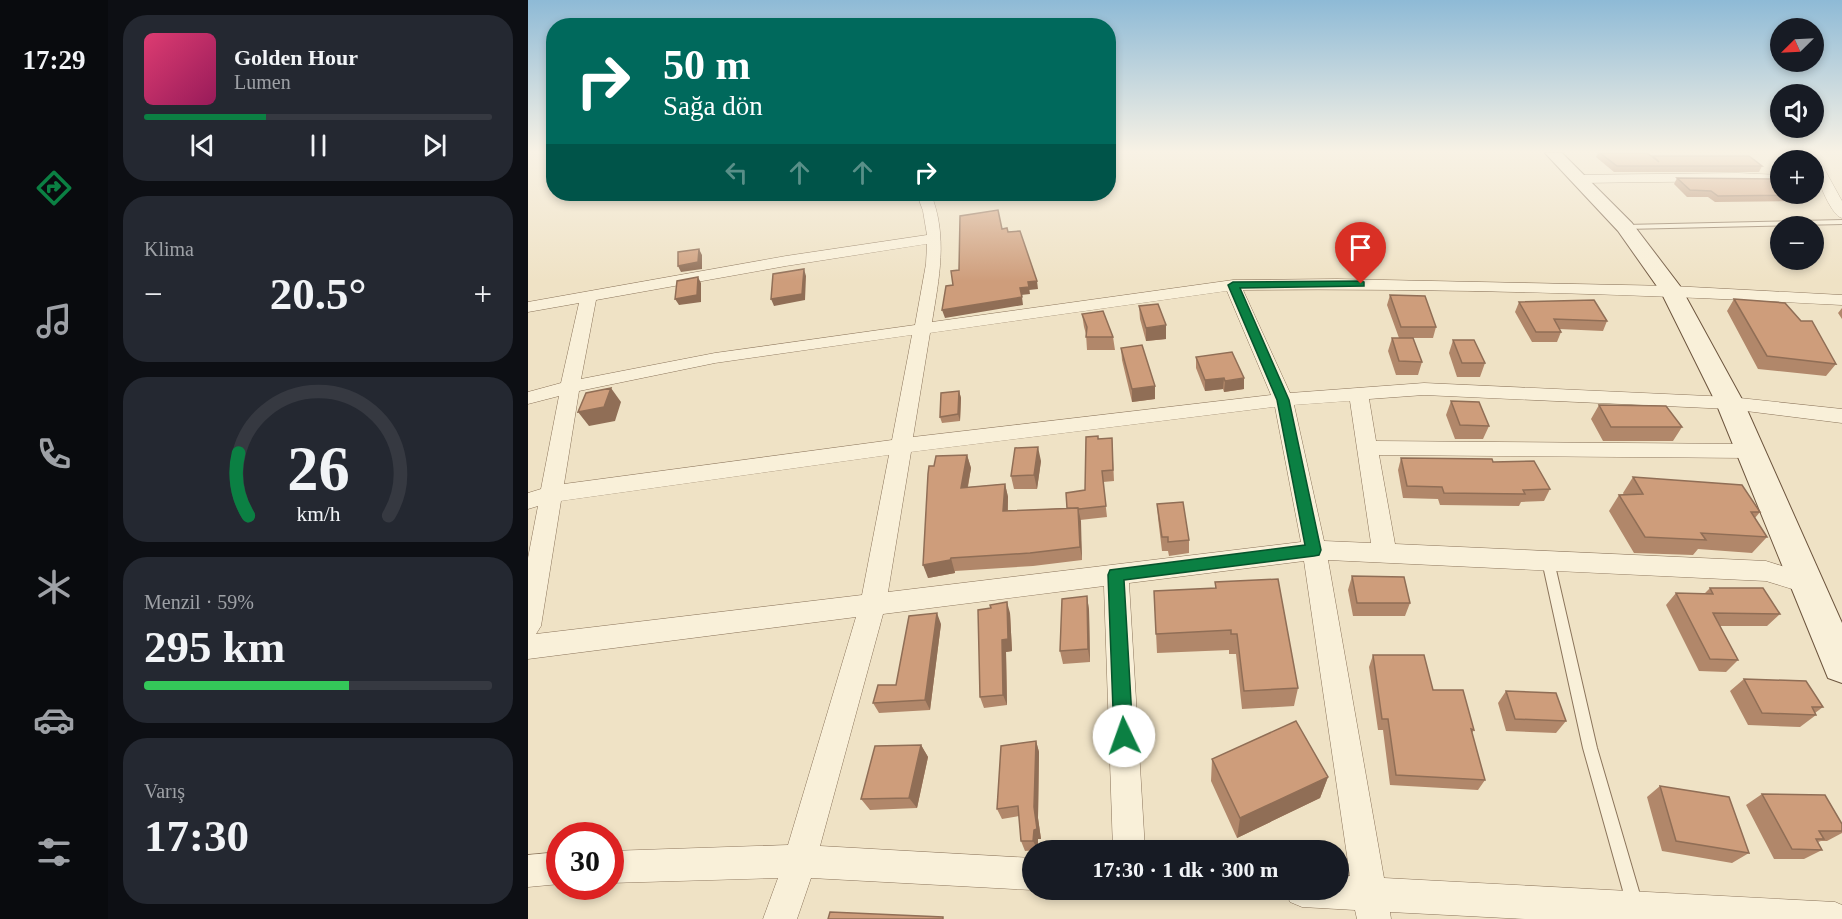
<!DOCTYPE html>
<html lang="tr">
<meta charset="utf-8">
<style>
:root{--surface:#171b24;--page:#242831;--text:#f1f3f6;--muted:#9ea1a6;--line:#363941;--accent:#0b8043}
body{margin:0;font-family:Georgia,serif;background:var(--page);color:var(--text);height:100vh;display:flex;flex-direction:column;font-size:22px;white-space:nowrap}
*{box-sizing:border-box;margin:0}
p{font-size:20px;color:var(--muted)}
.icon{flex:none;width:33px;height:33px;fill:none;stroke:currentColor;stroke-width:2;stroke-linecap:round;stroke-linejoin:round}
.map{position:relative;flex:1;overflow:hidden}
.sheet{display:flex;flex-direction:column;gap:15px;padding:15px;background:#0d0f14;width:420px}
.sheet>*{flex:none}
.top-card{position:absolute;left:18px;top:18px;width:570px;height:183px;border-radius:24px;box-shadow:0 3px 9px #0003;background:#00695c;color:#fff;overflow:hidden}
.needle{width:39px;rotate:246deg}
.controls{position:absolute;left:1242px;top:18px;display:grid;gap:12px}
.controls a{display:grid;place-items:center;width:54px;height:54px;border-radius:50%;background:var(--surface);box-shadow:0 3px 9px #0003;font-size:30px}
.speed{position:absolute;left:18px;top:822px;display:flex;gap:12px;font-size:30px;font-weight:700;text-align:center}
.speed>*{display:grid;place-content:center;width:78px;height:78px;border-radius:50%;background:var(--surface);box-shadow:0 3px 9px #0003;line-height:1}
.speed .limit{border:9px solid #d22;background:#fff;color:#111}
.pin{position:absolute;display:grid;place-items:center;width:51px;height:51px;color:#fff;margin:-62px -26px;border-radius:50% 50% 50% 0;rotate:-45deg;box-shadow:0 0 6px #0007}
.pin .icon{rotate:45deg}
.me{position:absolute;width:66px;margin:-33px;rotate:357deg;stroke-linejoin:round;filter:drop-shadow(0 0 4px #0008)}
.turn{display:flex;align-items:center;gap:21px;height:126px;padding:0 18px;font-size:27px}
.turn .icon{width:78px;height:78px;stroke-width:2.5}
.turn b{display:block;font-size:42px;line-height:51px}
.lanes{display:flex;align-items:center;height:57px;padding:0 18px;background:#0003;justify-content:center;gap:30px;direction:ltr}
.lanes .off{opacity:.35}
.big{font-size:45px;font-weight:600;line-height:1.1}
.sheet .card{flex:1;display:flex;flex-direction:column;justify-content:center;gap:9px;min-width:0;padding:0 21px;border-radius:24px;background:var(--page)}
.sheet .dial{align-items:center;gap:0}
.dial svg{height:156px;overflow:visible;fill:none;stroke:var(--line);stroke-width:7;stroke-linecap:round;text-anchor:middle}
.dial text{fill:var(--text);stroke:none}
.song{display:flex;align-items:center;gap:18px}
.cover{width:72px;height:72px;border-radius:9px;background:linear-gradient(135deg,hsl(340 70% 55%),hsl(330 70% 35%))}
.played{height:6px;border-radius:3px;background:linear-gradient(90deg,var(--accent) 35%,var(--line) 35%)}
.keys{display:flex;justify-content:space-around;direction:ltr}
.heat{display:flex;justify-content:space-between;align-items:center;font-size:33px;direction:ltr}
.charge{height:9px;border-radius:4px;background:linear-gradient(90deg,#34c759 59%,var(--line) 0)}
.trip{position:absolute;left:494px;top:840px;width:327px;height:60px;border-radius:30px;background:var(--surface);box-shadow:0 3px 9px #0003;font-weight:600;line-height:60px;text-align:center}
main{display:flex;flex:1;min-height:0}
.tab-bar{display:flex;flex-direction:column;width:108px;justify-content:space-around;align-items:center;background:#090b0e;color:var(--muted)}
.tab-bar .icon{width:42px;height:42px}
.tab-bar .on{color:var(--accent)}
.tab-bar b{font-size:27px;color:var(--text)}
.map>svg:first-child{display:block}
</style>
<main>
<nav class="tab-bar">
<b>17:29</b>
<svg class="icon on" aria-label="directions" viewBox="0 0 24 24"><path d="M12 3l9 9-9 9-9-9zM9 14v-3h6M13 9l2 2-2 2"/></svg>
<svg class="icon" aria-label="music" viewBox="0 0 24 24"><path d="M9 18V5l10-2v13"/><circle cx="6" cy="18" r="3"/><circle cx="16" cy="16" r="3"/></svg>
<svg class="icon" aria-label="phone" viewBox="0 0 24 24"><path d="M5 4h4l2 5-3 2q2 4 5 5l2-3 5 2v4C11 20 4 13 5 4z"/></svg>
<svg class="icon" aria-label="climate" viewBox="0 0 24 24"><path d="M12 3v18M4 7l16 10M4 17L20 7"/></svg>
<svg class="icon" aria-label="car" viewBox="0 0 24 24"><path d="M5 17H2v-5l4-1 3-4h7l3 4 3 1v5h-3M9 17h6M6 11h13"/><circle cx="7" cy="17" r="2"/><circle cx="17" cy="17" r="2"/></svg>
<svg class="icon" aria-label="filters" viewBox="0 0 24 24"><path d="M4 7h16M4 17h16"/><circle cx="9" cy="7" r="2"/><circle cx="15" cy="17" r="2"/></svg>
</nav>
<section class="sheet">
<div class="card">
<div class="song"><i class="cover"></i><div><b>Golden Hour</b><p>Lumen</p></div></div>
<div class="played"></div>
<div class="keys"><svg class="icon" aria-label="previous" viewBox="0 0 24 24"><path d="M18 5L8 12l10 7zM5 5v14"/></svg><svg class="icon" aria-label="pause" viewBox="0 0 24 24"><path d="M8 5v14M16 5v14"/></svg><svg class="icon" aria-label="next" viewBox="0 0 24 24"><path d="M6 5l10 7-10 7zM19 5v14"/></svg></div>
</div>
<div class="card"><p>Klima</p>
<div class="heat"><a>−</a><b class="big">20.5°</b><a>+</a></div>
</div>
<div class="card dial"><svg viewBox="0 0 100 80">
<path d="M14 69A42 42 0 1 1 86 69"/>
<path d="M14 69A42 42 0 0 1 9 37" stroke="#0b8043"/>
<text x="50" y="56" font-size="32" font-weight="700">26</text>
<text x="50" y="72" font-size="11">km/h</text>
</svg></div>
<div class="card"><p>Menzil · 59%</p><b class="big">295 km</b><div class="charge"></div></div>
<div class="card"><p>Varış</p><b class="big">17:30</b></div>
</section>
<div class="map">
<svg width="1314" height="919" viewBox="0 0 1314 919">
<rect width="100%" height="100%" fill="#efe2c5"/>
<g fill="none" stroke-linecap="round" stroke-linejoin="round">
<defs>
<path id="lane" d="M1314,220V224L1097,229L1093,227L1097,225Z
M1020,556L1024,558L1026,561L1069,748L1115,905L1113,911L1107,913L1101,911L1099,905L1055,748L1014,561L1016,558Z"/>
<path id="street" d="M1286,157L1292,161L1314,201V218C1302,215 1286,173 1286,160H1280Z
M1210,173L1252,175V183L1210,181L1051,183L1045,179L1051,175Z
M389,194H403C420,237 411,278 404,322L705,280L809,279L1144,286L1314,295V305C1115,294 915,288 715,290L762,393L896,383L1202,397L1314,409V423L1202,409L896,395L841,399L848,441L1222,444L1229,446L1232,451L1229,456L1222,458L851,455L867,544L1238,561L1286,576L1289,583L1286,590L1277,593L1238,581L800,560L856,878L1307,902L1314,905V919H997L862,912L863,919H829L827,910L774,907L762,902L757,890H810V875L822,876L776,561L601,583L617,850H585L576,586L355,614L292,846L504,858V890H506H504L283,878L269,919H235L250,878L82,883V851L260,845L328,617L0,659V558L10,506L0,509V493L13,489L31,396L0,404V392L33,383L51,303L0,312V302L258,256L399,235L395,211ZM399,244L398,264L387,325L187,353L53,379L68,300L258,266ZM699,291L743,395L385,437L402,333ZM384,335L364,440L36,484L51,391L187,363ZM822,401L843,543L796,541L766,405ZM747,407L773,542L360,592L383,452ZM361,455L334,595L8,634L13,626L33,501Z
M32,852V884L0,887V855Z"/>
<path id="secondary" d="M1017,153H1034L1104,223L1152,286L1216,403L1314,623V683L1300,678L1188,403L1133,292L1090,231Z"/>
</defs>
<use href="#lane" stroke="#8b745b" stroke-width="2"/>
<use href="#street" stroke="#8b745b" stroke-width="1"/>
<use href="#secondary" stroke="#6d553e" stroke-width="2"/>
<use href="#lane" fill="#f9f0d9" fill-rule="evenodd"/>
<use href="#street" fill="#f9f0d9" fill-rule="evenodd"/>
<use href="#secondary" fill="#f9f0d9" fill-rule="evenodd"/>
</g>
<path fill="#b1876a" d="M1070,153H1119L1125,157V156L1234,166L1231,172H1086L1068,157Z
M1149,178L1271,195L1267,201L1187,202L1180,197H1159L1146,184Z
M862,295L908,327L905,338H871L859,305Z
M1206,299L1308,364L1298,376L1230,369L1199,311Z
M991,302L1079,321L1075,331L1031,329L1033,332L1029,342H1004L987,312Z
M611,306L638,339L618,341L612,319Z
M1314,308V319L1310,313Z
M554,314L585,337L587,350H559L558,334L556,327Z
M864,338L894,362L890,375H868L860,351Z
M925,340L957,363L952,377H929L921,353Z
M593,348L627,386V399L604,402L594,360Z
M668,357L716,389L696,392L695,389L677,391L668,368Z
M431,391L433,398L432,421L414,423L412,417Z
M923,401L961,426L955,439H927L918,415Z
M1071,405L1154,427L1145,441H1075L1063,419Z
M584,438L586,481L575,482L579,517L552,520L554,560L505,566L427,571V573L400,578L406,466L439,455L443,468L440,487L477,484L480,497V511L539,508L557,490L570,439Z
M873,458L965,462L1022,489L1016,501L993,502L991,506L912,505L910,499L875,498L870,470Z
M513,461L509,489H486L483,476Z
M1105,477L1232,512L1227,518L1239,537L1224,553L1170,549L1165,555L1106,553L1081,511L1091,495H1096L1095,493Z
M629,504L661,540V553L641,556L640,551H634L630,518Z
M824,576L882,603L877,616H825L820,590Z
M687,582L770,688L766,706L714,709L708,654H701V650L629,653L626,591L687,588Z
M1182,588L1252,614L1239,626H1191L1210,660L1198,672L1171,671L1138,605L1148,593H1177Z
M559,596L561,610L562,662L535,664L532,651Z
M482,613L484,651L478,652L479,705L456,708L452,697Z
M413,624L402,710L351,713L345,703L368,685Z
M845,655L905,690L946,730L944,733L957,780L950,790L862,785L855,730H850L841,667Z
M1216,679L1295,707L1287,713L1288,715L1272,727L1220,725L1202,691Z
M978,691L1038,721L1028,733L978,731L970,703Z
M508,741L511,752L510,818L513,839H510V850L497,851L493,841L491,816L474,819L469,809Z
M393,745L400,757L389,808L342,810L333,799Z
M684,759L800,777L792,798L709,838L683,781Z
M1132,786L1221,853L1204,863L1134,851L1119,797Z
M1234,794L1314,824V833L1299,841H1293L1290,842L1294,850L1276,859H1246L1218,805Z"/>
<path fill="#906e56" d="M171,249L174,255V269L153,272L150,266Z
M276,269L278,276L277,300L246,306L243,299Z
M170,277L173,283V302L151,305L147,299Z
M509,281L510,289L501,290L500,282Z
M501,287L502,294L493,295L492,288Z
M494,297L495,305L417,318L414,310Z
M638,325V339L618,341V328Z
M696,378L695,389L677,391V380Z
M716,378V389L696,392L697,381Z
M627,386V399L604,402V389Z
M83,388L93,402L87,421L61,426L50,412Z
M431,391L433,398L432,421L430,414Z
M510,447L513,461L509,489L506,475Z
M439,455L443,468L437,501L433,488Z
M477,484L480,497L479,524L475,511Z
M550,508L553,521L554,560L552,547Z
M423,558L427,573L400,578L395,565Z
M559,596L561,610L562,662L560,649Z
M479,602L482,613L484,651L478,652L479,705L475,695L474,640Z
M409,613L413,624L402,710L397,700Z
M508,741L511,752L510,818L513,839H510V850L505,841Z
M393,745L400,757L389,808L381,798Z
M800,777L792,798L709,838L712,818Z"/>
<path fill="#ce9d7b" stroke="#906e56" stroke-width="1.5" d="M1072,153H1119L1131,162L1125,156H1221L1234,166H1089Z
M1149,178L1252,179V194H1269L1271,195L1190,196L1183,191L1162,190Z
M470,210L474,229L479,228L480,232L492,231L509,281L500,282L501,287L492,288L494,297L414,310L418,286L425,285L423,271L431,270L432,216Z
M171,249L170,262L150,266V252Z
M276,269L274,294L243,299L245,274Z
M170,277L169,295L147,299L149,281Z
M862,295L897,296L908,327H873Z
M1206,299L1257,303L1273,321H1284L1308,364L1239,356Z
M1066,300L1079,321L1026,319L1033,332H1008L991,302Z
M630,304L638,325L618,328L611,306Z
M575,311L585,337H558L559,327L554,314Z
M864,338H885L894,362L871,361Z
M925,340H946L957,363H934Z
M614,345L627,386L604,389L593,348Z
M704,352L716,378L697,381L696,378L677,380L668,357Z
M83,388L76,407L50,412L58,393Z
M431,391L430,414L412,417L413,393Z
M923,401L951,402L961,426L932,425Z
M1071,405L1138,406L1154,427H1083Z
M570,436V439L584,438L585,470L574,471L578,506L551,509L550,508H539L538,493L557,490L558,437Z
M510,447L506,475L483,476L487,448Z
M439,455L433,488L477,484L475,511L550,508L552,547L502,553L423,558L422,560L395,565L400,474L401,466H406L408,456Z
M873,458L964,459L965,462L1006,461L1022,489L995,490L997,494L916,493L914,487L879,486Z
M1105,477L1214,485L1232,512H1223L1239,537L1173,533L1178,540L1117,537L1091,495L1115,494Z
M655,502L661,540L640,542V537H634L629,504Z
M824,576L876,577L882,603H829Z
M750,579L770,688L716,691L709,634H703V630L628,634L626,591L688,588L687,582Z
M1182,588H1235L1252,614L1185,613L1210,660L1182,659L1148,593L1185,594Z
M559,596L560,649L532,651L534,599Z
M479,602L480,639L474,640L475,695L452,697L450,610L463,608L462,605Z
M409,613L397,700L345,703L350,685H368L381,616Z
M845,655H896L905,690H935L946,730L943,729L957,780L868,775L860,719H854Z
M1216,679L1278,681L1295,707H1284L1288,715L1234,713Z
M978,691L1028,693L1038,721L987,719Z
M768,721L800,777L712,818L684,759Z
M508,741L506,807L509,829L506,830L505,841H493L490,806L469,809L473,746Z
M393,745L381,798L333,799L347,746Z
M1132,786L1201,797L1221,853L1148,841Z
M1234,794L1297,795L1314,824V831H1291L1296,839H1288L1294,850L1264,849Z
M302,912L415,917V919H300Z"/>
<linearGradient id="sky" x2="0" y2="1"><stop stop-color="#8ebad6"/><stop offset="0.54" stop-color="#f8f2e5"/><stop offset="1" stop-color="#f8f2e5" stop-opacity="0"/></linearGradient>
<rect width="1314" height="281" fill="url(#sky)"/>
<path fill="#0b8043" stroke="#07532c" stroke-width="1.5" d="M833,281L836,282V286L712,288L761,400L793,550L791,555L786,556L596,580L605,736L602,742L596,745L589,742L586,736L580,575L582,570L777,545L749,400L700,285L705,282Z"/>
</svg>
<div class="controls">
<a><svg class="needle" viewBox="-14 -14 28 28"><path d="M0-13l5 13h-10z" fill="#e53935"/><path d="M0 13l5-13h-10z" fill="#9ea1a6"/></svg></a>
<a><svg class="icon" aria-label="sound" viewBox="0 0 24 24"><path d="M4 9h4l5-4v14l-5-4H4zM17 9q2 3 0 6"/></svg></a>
<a>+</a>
<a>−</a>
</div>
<div class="speed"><div class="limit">30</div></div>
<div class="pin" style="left:833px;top:284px;background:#d93025"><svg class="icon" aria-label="arrive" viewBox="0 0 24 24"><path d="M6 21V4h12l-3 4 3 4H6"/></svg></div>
<svg class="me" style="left:596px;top:736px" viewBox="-20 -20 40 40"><circle r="19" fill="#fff"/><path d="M0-13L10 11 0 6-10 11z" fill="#0b8043"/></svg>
<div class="trip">17:30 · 1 dk · 300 m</div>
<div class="top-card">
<div class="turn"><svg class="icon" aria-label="right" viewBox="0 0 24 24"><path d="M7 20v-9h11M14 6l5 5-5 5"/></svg><div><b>50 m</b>Sağa dön</div></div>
<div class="lanes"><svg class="icon off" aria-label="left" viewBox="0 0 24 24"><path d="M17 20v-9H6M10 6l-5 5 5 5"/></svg><svg class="icon off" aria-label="ahead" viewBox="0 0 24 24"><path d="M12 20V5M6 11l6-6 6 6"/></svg><svg class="icon off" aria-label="ahead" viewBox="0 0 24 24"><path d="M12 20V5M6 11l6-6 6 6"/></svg><svg class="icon" aria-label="right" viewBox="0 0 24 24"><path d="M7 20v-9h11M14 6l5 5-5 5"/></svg></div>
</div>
</div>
</main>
